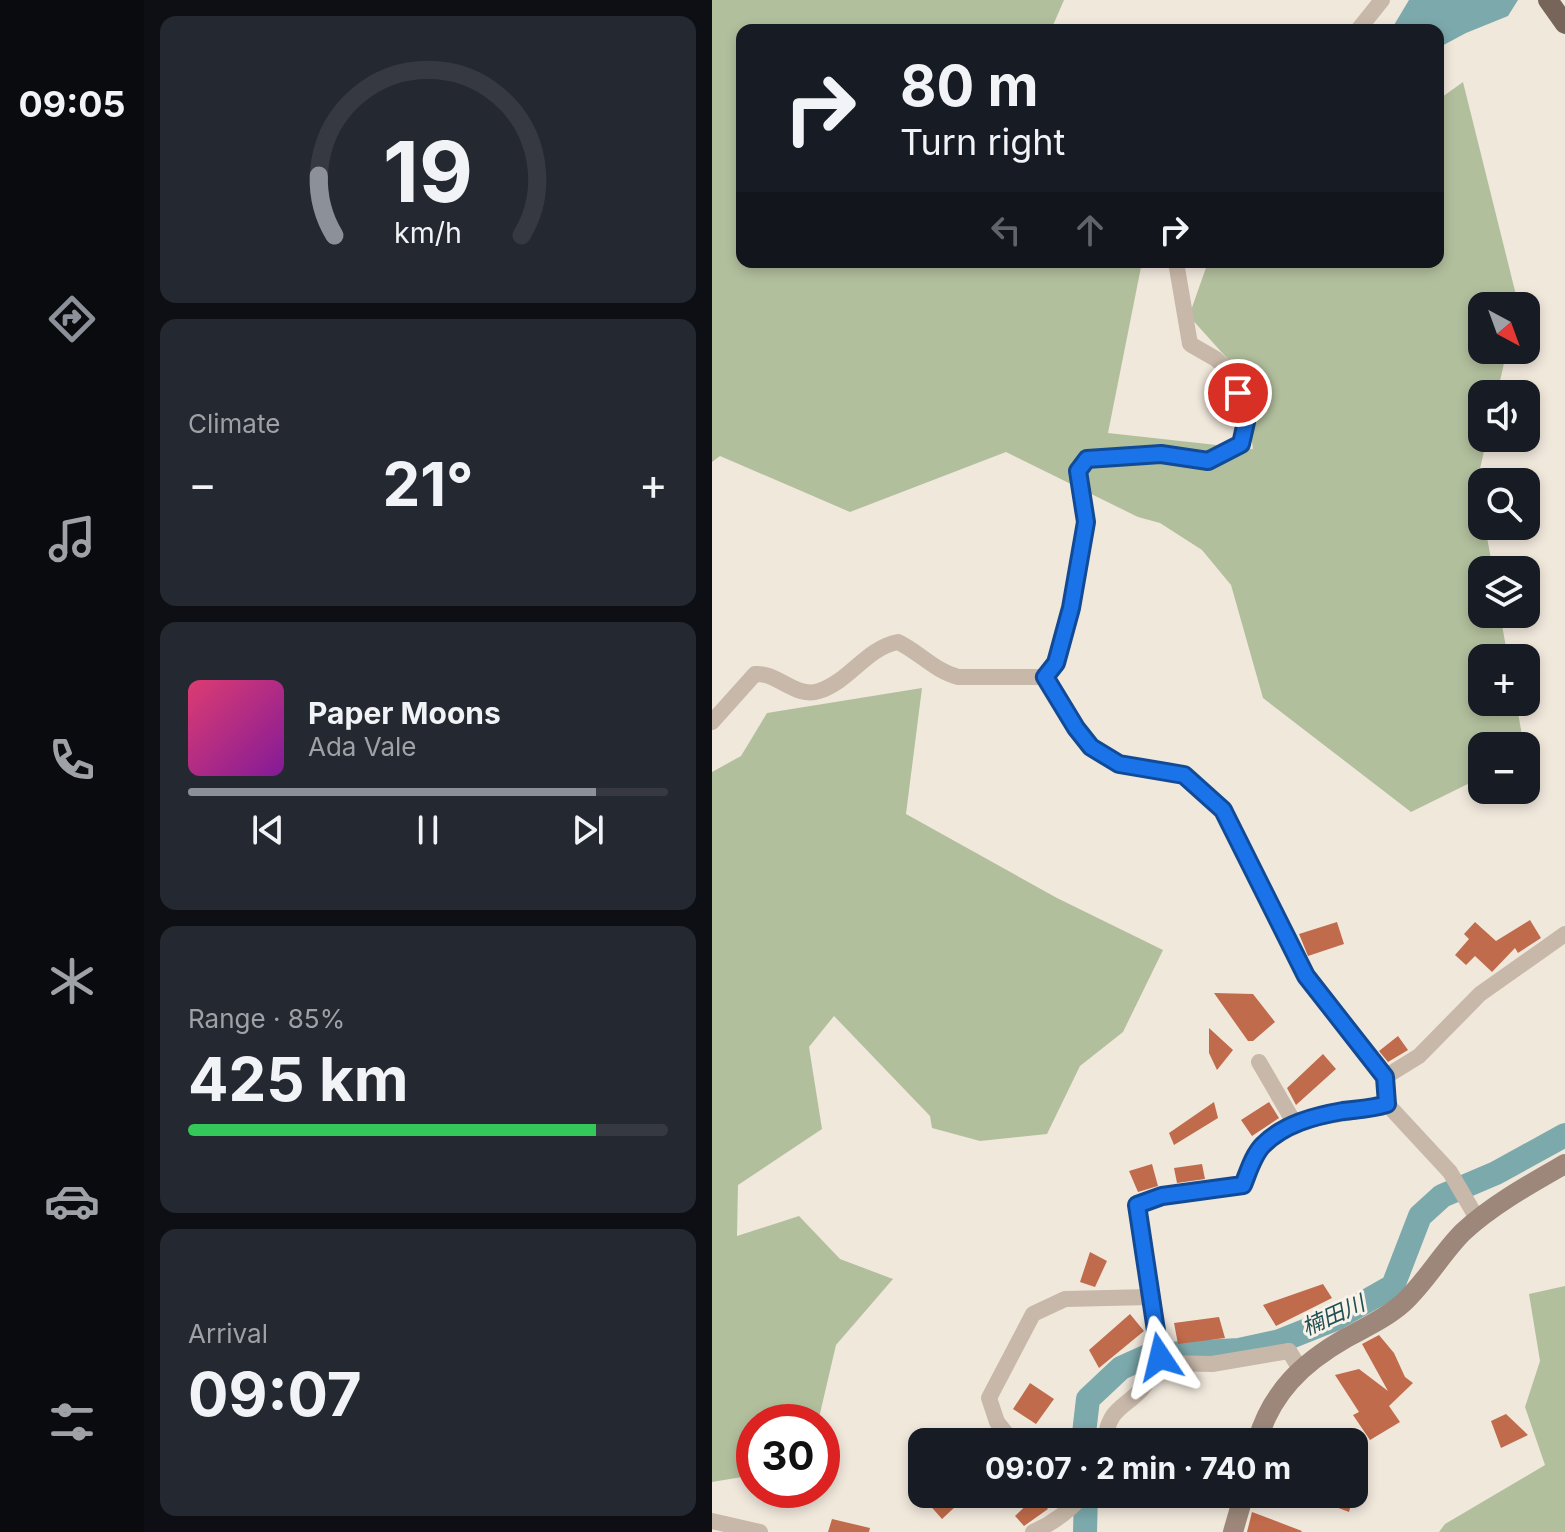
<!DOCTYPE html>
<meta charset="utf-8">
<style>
:root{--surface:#171b24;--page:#242831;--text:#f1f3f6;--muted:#9ea1a6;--line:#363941;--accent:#8c9099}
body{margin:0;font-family:Inter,"Noto Sans JP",sans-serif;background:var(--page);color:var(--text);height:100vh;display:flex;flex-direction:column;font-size:30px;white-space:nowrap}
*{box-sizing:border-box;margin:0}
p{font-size:26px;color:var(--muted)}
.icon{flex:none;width:44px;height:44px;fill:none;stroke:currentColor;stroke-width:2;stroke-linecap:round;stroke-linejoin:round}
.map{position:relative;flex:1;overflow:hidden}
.side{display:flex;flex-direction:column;gap:16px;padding:16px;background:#0d0f14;width:568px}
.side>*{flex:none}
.hud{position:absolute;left:24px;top:24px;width:708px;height:244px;border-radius:16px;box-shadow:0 4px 12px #0003;background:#171b24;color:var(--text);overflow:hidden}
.needle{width:52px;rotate:139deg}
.fabs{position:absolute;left:756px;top:292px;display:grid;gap:16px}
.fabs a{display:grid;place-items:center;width:72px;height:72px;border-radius:16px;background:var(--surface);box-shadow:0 4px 12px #0003;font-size:40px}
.speed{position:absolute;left:24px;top:1404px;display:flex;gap:16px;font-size:40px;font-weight:700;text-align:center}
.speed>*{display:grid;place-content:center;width:104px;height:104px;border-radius:50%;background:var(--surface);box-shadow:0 4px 12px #0003;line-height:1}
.speed .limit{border:12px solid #d22;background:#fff;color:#111}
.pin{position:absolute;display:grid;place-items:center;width:68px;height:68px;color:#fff;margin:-34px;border:4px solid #fff;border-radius:50%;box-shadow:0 2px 8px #0007}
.me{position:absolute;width:88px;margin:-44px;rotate:350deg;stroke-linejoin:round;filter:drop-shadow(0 0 6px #0008)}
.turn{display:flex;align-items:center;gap:28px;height:168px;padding:0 32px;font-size:36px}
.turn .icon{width:104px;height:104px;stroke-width:2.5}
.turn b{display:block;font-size:56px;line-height:68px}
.lanes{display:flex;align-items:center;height:76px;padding:0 32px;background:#0003;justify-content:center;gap:40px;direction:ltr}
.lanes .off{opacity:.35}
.big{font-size:60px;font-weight:700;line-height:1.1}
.side .tile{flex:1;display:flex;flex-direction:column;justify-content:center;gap:12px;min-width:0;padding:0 28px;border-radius:16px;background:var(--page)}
.side .dial{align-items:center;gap:0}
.dial svg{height:208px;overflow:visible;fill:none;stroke:var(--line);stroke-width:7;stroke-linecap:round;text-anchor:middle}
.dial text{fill:var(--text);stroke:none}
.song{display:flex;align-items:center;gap:24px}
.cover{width:96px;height:96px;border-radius:12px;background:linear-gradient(135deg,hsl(340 70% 55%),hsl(290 70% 35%))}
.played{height:8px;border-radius:4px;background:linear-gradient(90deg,var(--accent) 85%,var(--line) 85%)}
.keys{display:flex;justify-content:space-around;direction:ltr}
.heat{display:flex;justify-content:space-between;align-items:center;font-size:44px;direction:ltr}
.charge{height:12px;border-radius:6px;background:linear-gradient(90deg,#34c759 85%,var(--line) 0)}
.trip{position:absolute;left:196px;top:1428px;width:460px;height:80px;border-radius:16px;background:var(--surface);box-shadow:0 4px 12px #0003;font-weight:700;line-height:80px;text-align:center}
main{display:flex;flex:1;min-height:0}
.tab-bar{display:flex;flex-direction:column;width:144px;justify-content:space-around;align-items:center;background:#090b0e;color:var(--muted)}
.tab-bar .icon{width:56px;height:56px}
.tab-bar .active{color:var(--accent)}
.tab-bar b{font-size:36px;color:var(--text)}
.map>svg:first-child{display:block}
</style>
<main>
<nav class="tab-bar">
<b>09:05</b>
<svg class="icon active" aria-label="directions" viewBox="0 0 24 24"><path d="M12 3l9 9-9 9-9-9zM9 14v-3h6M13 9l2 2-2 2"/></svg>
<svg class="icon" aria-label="music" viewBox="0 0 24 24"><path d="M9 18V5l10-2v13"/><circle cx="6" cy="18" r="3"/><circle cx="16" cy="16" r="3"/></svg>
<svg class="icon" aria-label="phone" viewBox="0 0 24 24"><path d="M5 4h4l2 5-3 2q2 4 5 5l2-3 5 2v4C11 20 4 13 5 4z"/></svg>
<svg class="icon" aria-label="climate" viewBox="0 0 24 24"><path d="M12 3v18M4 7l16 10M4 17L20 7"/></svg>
<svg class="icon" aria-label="car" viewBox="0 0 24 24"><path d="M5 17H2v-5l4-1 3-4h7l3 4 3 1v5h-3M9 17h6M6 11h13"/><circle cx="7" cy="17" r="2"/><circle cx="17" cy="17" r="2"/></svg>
<svg class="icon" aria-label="filters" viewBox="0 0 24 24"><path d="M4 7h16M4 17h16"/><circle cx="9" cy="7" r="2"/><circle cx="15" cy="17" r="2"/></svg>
</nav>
<section class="side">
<div class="tile dial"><svg viewBox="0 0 100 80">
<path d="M14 69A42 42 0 1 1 86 69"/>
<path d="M14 69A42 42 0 0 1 8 46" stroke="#8c9099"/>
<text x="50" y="56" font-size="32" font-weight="700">19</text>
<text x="50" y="72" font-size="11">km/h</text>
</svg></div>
<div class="tile"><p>Climate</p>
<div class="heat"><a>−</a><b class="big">21°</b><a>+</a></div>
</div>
<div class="tile">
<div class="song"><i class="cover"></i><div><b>Paper Moons</b><p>Ada Vale</p></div></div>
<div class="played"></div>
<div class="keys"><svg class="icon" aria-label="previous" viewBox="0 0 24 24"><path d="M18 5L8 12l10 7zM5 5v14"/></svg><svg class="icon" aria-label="pause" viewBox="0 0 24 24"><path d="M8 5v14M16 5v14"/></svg><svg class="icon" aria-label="next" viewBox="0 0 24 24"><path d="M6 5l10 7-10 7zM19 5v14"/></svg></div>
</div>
<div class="tile"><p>Range · 85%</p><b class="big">425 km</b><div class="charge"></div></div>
<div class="tile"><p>Arrival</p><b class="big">09:07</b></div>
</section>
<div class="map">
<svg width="853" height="1532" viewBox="0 0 853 1532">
<rect width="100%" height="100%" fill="#f1e8dc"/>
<path fill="#b2bf9d" d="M0,0H352L339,30H30V262H430L396,433L541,449L531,376L477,316L496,262H726V100L751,82L806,303V306H770V350H795L785,394H770V438H775L765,482L770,526H773L781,570H770V614H788L796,658H770V702H804L812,746H770V777L699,812L551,698L519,585L490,550L448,523L426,517L294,452L138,512L8,456L0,462Z
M210,688L194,814L345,898L451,950L411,1032L368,1066L335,1134L268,1141L220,1128L218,1116L122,1016L97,1047L110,1129L26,1185L25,1236L87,1216L128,1259L181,1279L124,1345L106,1422H42V1475L0,1482V772L29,756L55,713Z
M853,1286V1532H727L733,1524L833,1465L813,1407L828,1361L817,1294Z"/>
<path fill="#7ca9ac" d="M697,0H806L796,16L754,33L726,48V30H679Z"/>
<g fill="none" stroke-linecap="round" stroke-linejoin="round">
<path stroke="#7ca9ac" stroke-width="24" d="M371,1442L376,1399L409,1368L438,1355L527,1350L568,1341L623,1319L681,1286L708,1216L730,1196L784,1173L853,1135
M373,1532L374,1494"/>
</g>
<path fill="#c06b4b" d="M818,920L829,938L806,953L803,948L780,972L763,956L754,965L743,955L757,939L752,934L763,922L784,941Z
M625,922L632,944L596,956L587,934Z
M502,993L541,994L563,1022L541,1041H536Z
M497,1028L521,1050L505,1070L497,1053Z
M686,1036L696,1050L676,1062L667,1051Z
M611,1054L624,1069L584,1105L575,1088Z
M502,1102L506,1118L462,1145L457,1133Z
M557,1102L567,1118L540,1136L529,1120Z
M440,1164L446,1186L426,1192L417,1171Z
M490,1164L493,1179L465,1183L462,1168Z
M378,1252L395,1261L383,1287L368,1282Z
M611,1284L620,1298L564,1326L551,1305Z
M418,1314L432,1331L387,1368L377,1350Z
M507,1317L513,1338L466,1344L462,1323Z
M667,1335L682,1353L693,1377L701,1383L677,1406L688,1422L658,1440L641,1415L647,1412L623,1375L647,1369L676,1391L650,1344Z
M318,1383L342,1399L324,1424L301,1409Z
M794,1414L816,1435L789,1448L779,1421Z
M224,1494H257L230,1519L215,1502Z
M590,1494H642L637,1512Z
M324,1496L336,1509L312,1526L303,1516Z
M540,1512L590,1531L589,1532H535Z
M120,1519L158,1528L157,1532H116Z"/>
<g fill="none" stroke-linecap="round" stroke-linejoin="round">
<path stroke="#c8b8a9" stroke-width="16" d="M646,30L670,0
M333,677L364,728L379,747L407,764L472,775L511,810L594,976L673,1077L675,1104L738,1172L766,1220
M0,722L43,674C65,672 84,699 107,691C138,681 154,648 186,642C207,652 223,671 246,677H333L344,663L359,608L374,522L366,471L375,459L449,454L496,461L529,444L534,422L522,376L504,359L478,344L464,262
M547,1062L583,1124
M673,1077L707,1056L768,994L853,934
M449,1363L500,1364L577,1351L588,1369
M301,1442L285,1422L277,1398L321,1314L353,1299L438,1297
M392,1442C398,1408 408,1411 429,1390C436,1382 442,1372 449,1363L425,1205L450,1196L531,1185C536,1173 541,1155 551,1145C585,1110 633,1119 675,1104
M0,1521L48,1532
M321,1532C341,1523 358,1511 372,1494"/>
<path stroke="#9c877a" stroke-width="20" d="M545,1442C559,1393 590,1363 634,1338C654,1327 674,1318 691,1303C714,1282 729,1254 751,1232C780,1205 818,1184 853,1164
M521,1532L532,1494"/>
<path stroke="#77655a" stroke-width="20" d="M836,0L853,24"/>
</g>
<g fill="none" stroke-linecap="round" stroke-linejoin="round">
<defs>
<path id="route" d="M448,1357L425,1205L450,1196L531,1185C536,1173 541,1155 551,1145C572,1124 602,1116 631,1111C647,1109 659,1109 675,1104L673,1077L594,976L511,810L472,775L407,764L379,747L364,728L333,677L344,663L359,608L374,522L366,471L375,459L449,454L496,461L529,444L534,422L526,393"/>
</defs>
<use href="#route" stroke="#114b97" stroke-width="20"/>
<use href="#route" stroke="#1a73e8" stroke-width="14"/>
</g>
<g text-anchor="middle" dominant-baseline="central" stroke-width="6" stroke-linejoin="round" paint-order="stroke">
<g font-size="22" font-style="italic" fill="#205055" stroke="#f9f2e8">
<text transform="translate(621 1315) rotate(-24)">楠田川</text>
</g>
</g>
</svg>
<div class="fabs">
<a><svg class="needle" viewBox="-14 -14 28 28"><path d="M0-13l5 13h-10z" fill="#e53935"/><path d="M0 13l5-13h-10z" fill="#9ea1a6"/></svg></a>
<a><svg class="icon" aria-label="sound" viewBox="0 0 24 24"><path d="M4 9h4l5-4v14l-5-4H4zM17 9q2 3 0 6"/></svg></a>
<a><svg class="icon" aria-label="search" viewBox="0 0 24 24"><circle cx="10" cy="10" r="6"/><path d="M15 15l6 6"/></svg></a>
<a><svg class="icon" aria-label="layers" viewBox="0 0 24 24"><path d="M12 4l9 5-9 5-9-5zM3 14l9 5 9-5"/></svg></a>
<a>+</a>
<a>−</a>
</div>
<div class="speed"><div class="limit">30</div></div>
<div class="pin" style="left:526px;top:393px;background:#d93025"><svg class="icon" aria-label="arrive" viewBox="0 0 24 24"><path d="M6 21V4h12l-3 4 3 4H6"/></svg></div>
<svg class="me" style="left:448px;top:1357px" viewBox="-20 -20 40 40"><path d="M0-17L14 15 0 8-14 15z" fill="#1a73e8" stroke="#fff" stroke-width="4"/></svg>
<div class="trip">09:07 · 2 min · 740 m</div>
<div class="hud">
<div class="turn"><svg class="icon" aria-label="right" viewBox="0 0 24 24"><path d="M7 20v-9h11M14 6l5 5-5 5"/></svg><div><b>80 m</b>Turn right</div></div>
<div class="lanes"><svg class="icon off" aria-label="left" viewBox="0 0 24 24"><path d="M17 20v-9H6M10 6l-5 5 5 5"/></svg><svg class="icon off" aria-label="ahead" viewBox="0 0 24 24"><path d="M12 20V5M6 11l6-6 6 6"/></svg><svg class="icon" aria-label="right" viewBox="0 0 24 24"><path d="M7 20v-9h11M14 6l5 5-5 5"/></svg></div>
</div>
</div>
</main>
